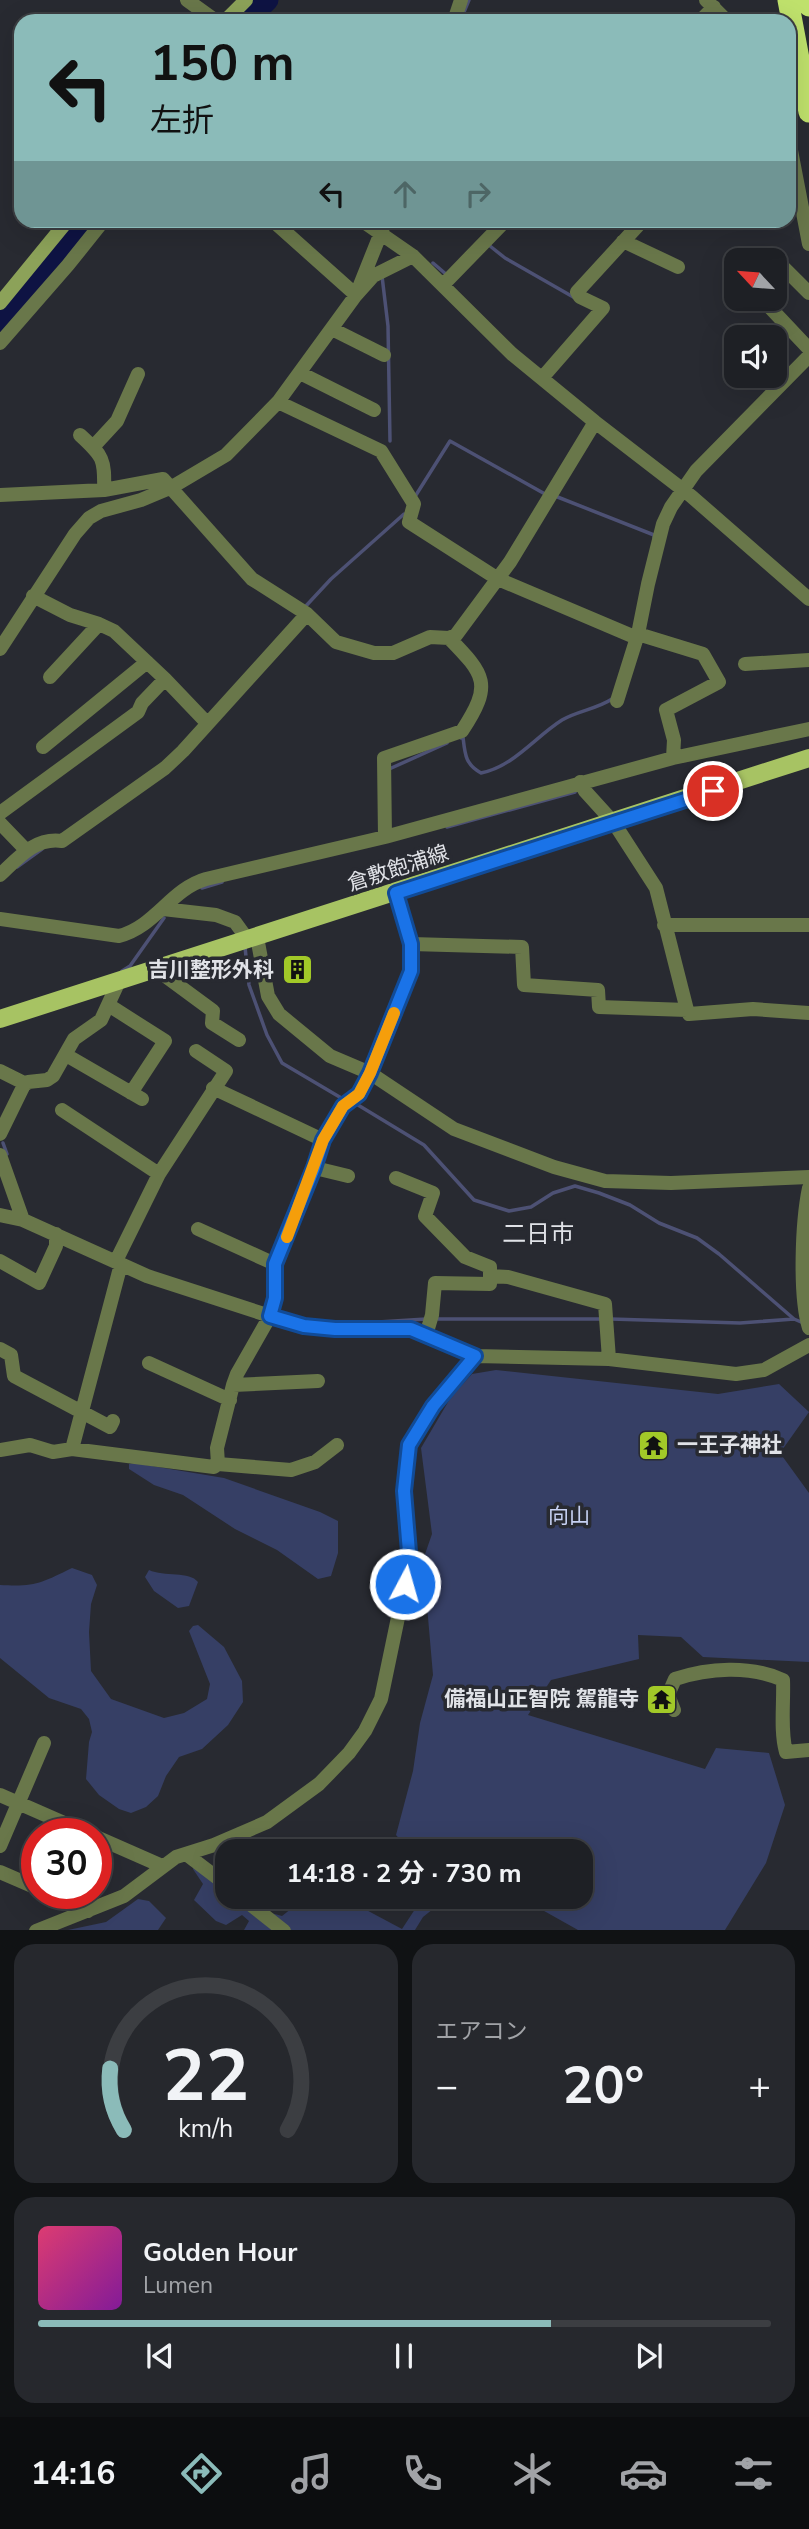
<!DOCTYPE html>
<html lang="ja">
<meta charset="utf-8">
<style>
:root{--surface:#1e2025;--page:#26282d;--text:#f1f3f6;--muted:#a1a3a7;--line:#3c3e42;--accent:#8bbbb9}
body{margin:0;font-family:"Nunito Sans","Noto Sans JP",sans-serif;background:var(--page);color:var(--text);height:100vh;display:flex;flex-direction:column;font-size:26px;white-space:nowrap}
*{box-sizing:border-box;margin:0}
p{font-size:23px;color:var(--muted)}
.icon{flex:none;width:38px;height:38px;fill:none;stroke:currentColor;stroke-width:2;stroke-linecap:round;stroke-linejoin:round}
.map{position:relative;height:1930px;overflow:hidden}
.panel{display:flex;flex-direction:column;gap:14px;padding:14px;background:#101214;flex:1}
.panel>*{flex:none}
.top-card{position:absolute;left:14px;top:14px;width:782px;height:214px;border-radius:21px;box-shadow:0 7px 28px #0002,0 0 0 2px var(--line);background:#8bbbb9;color:#111;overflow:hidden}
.needle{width:46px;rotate:296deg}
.tools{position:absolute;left:724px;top:248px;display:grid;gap:14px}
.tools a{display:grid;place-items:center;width:63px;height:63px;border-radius:14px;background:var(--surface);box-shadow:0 7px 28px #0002,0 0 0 2px var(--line);font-size:35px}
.speed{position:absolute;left:21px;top:1818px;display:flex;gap:14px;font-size:35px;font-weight:700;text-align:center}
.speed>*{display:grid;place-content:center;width:91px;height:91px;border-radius:50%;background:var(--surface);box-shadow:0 7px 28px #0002,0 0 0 2px var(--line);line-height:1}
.speed .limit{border:10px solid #d22;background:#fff;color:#111}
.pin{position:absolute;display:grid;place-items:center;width:60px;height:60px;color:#fff;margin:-30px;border:4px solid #fff;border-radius:50%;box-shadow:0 2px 7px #0007}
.me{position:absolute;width:77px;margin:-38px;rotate:6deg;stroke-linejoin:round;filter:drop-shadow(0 0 5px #0008)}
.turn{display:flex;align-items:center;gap:24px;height:147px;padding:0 21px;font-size:32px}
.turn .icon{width:91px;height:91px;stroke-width:2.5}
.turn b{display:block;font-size:49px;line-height:60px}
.lanes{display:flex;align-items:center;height:66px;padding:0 21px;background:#0003;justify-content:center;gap:35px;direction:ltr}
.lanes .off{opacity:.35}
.big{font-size:52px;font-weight:700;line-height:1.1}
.panel .tile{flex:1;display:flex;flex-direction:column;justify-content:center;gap:10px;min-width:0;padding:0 24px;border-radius:21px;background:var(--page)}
.panel .dial{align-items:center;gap:0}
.dial svg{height:182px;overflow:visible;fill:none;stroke:var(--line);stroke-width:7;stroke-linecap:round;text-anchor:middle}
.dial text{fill:var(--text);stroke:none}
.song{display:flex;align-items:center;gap:21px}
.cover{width:84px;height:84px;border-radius:10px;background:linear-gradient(135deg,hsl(340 70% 55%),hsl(290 70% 35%))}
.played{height:7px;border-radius:4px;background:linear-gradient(90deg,var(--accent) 70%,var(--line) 70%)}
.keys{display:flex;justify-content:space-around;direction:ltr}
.heat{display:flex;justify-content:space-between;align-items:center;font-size:38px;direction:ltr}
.panel .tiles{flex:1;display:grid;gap:14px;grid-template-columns:1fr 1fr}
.tile:last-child{grid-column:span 2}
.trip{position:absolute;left:215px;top:1839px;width:378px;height:70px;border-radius:21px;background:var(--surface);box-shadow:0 7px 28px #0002,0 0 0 2px var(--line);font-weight:700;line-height:70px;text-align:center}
.tab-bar{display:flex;height:112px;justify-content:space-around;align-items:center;background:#0c0d0f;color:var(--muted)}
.tab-bar .icon{width:49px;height:49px}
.tab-bar .current{color:var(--accent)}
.tab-bar b{font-size:32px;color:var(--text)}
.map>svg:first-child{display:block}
</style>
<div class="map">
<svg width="809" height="1931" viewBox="0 0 809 1931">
<rect width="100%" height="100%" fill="#282a31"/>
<path fill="#363f65" d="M496,1370L718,1394L779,1384L809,1412L780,1453L809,1493V1662L703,1657L681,1637L638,1635L639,1659L551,1680L528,1715L705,1769L716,1748L769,1753L785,1805L766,1863L725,1930H578L537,1907L509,1897H581V1852L418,1851L404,1844L396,1835L413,1771L420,1723L433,1675L423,1560L432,1534L421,1448L451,1397L472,1374Z
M134,1463L224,1478L320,1512L338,1521V1553L331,1576L318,1579L277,1550L235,1529L183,1495L154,1485L129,1469V1464Z
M72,1568L92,1575L97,1585L91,1604L89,1632L91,1671L111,1699L164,1718L184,1713L207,1699L210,1684L189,1631L193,1626L198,1625L224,1647L242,1681L243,1702L228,1725L202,1749L179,1757L166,1776L158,1796L146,1807L131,1813L119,1809L99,1795L86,1779L89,1742L92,1732L89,1719L81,1709L49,1698L0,1658V1585C36,1587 41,1583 72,1568Z
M149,1570C164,1577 190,1571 198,1582L189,1606L178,1608L154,1591L145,1577Z
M195,1864L227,1878L228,1897H251L271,1913L282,1916L306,1897H342L402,1929L423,1897H448L423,1917L415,1930H244L249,1921L242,1915L226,1925L216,1921L194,1900L203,1884L193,1869Z
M138,1899L149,1901L166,1918L158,1930H68L106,1922Z"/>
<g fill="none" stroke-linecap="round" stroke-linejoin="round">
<path stroke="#4d5174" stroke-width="3.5" d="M464,12L469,0
M789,114L794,139
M490,246L505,258L575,298
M433,263L447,275
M382,276L388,326L390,441
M416,495L450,441L545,494
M555,496L654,535V538
M304,608L331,579L404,514
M461,738L463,737C465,754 465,764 481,773C513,767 535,737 562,720C577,711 597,709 612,699
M387,770L447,743
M447,827L575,792
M17,867L42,849
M202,888L222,882
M245,947L249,985L267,1035L282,1063L343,1099
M122,971L130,966L164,918
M358,1105L424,1145L474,1200L509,1211L531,1207L553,1193L575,1186L599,1193L630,1205L659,1223L697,1238L719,1254L794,1319L801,1322
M3,1143L7,1154
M438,1319H600
M611,1319L740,1323L794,1319
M378,1322L426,1319"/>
<path stroke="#0e1343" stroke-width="21" d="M247,21L268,0
M0,327L87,220"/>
<path stroke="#69774a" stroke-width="14" d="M187,0L216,21
M706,0L727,21
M454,21L461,0
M700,21L714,7
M789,140L809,244
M272,220L356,295L386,220
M361,220L413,256L512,354L595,422L691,496L809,599
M623,241L678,267
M773,257L809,293
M443,285L506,220
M762,299L809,349
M332,329L384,355
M0,343L68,265L104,220
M300,373L374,410
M542,378L603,308L580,297L577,292L643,220
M278,402L381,451L414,504L409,522L498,579L637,638
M80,435C103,456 105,459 104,490
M93,447L117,421L138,374
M0,495L104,490L163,479L252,579L307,614L336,642L374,653H393L430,637L449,638L456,635L510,562L595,422
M33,596L70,615L99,624L114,631L165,679L207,723
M638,634L703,654L719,682L666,710L674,740L673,758
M0,649L75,534L89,518L101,511L141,500L172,487L226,455L278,402L356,295L373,276L413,256
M745,664L809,660
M50,677L99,624
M617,701L638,634L648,584L663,524L671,507L696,471L809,356
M43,747L147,662
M580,782L585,791L614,823L656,888L687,1010
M0,813L138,712L142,703L165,679
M0,823L26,850
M385,837L384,758L462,731C493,684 485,675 449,638
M0,875C18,858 35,837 62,841L165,768L183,751L307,614
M163,909L216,915L235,922L248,940
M0,919L119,936C155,927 171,889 206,879L385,837L673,758L809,729
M664,925H809
M257,937L268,996L279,1014L330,1056L370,1073L454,1129L554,1167L605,1181L671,1183L809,1177
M411,944L522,947L524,985L598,990L599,1007L687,1010L689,1014L753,1009L809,1013
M156,969L213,1011L212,1023L239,1040
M110,1006L165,1041L131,1093
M66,1055L142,1099
M0,1071L26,1084
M213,1088L323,1140
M62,1110L159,1174
M0,1134L24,1085L28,1082L47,1080L53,1076L74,1039L101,1020L119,981
M0,1155L23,1220
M315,1168L348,1176
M396,1178L433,1193L425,1216L465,1257L490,1267V1276
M809,1188C802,1222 799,1295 809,1328
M0,1215L23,1220L147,1276L270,1316L304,1326L335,1329H411L475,1356L609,1359L736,1374L764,1370L809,1345
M198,1229L275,1264
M0,1261L39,1283L56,1246V1234
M116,1261L159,1174L226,1071L196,1051
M426,1335L432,1315L435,1283L490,1284V1276L508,1277L605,1304L609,1359
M0,1349L11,1355L14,1376L110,1427L113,1421
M149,1363L230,1400
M233,1385L318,1381
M72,1449L121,1264
M0,1450L30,1445L53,1452L72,1449L214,1467L218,1464L217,1448L233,1385L237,1374L270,1316L275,1298V1264L315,1168L323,1140L343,1106L359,1094L370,1073L412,970L411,944L396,893
M218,1464L291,1470L315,1462L337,1445
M674,1710L668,1695L675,1679C708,1668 750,1665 783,1680C784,1703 780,1731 786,1752L809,1750
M0,1795L89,1834
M96,1837L162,1866
M0,1846L44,1743
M186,1854L228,1886
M0,1872L37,1888
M48,1894L88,1911
M241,1897L284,1931
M36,1931L124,1896L176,1857L214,1845L267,1822L319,1784L349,1753L365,1731L381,1699L405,1584L409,1552L404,1491L409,1445L433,1406L475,1356"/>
<path stroke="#8ca259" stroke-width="14" d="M225,21L246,0
M0,303L68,220"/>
<path stroke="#a7c363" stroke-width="18" d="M0,1019L809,758"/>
<path stroke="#bfe16c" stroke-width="21" d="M788,0L809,112
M808,0L809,6"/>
</g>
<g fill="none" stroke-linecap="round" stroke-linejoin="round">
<defs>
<path id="route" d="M405,1584L409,1552L404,1491L409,1445L433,1406L475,1356L411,1329H335L304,1326L270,1316L275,1298V1264L314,1168L323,1140L343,1106L359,1094L370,1073L411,971V944L396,893L713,791"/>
</defs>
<use href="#route" stroke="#114b97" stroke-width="18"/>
<use href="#route" stroke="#1a73e8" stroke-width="12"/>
<path stroke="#f59e0b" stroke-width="12" d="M287,1237L323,1140L343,1106L359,1094L370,1073L394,1013"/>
</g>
<defs>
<symbol id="building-square" viewBox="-11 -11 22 22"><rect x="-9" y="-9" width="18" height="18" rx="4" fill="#a2c928" stroke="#282a31"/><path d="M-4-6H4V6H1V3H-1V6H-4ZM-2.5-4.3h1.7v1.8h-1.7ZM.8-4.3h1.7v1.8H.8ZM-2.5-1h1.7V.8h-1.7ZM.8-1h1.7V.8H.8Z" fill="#111"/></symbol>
<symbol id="temple-square" viewBox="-11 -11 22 22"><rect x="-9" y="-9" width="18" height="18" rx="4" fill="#a2c928" stroke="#282a31"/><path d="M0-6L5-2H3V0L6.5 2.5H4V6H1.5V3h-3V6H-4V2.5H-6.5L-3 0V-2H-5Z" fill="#111"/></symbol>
</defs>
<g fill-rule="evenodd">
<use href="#building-square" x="280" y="952" width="35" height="35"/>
<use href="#temple-square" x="636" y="1428" width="35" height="35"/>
<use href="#temple-square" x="644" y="1682" width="35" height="35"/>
</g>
<g text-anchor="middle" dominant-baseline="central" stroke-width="7" stroke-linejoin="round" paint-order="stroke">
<g font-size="21" fill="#e0e2e7" stroke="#282a31">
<text transform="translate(398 868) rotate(-18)">倉敷飽浦線</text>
</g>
<g font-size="21" font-weight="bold" fill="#e0e2e7" stroke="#282a31" text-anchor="end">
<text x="274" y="970">吉川整形外科</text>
<text x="677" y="1445" text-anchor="start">一王子神社</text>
<text x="639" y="1699">備福山正智院 駕龍寺</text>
</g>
<g font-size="21" fill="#c7d1f3" stroke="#282a31">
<text x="569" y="1516">向山</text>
</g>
<g font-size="24" fill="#e0e2e7" stroke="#282a31">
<text x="538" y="1234">二日市</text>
</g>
</g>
</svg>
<div class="tools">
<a><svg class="needle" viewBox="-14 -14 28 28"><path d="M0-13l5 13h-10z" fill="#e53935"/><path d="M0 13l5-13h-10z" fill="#a1a3a7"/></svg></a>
<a><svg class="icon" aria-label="sound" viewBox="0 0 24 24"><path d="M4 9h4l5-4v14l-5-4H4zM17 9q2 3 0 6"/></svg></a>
</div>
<div class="speed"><div class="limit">30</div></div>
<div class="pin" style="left:713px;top:791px;background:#d93025"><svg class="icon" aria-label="arrive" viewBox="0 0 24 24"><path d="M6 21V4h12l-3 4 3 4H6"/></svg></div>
<svg class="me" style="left:405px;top:1584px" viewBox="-20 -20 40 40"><circle r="17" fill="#1a73e8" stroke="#fff" stroke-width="3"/><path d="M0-11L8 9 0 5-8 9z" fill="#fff"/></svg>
<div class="trip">14:18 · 2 分 · 730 m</div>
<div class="top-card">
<div class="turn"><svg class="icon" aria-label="left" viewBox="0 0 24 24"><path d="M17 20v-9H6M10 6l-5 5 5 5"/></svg><div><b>150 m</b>左折</div></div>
<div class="lanes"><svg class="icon" aria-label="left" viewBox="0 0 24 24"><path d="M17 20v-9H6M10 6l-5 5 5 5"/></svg><svg class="icon off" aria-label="ahead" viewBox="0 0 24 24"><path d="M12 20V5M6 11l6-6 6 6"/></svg><svg class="icon off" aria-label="right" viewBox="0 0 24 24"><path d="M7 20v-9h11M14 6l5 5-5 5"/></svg></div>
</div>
</div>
<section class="panel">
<div class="tiles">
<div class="tile dial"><svg viewBox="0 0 100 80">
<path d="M14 69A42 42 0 1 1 86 69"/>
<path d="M14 69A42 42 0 0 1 8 42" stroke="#8bbbb9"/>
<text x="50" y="56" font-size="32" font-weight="700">22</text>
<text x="50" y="72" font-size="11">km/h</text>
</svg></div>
<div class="tile"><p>エアコン</p>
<div class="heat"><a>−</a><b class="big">20°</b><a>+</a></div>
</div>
<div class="tile">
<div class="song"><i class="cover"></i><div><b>Golden Hour</b><p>Lumen</p></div></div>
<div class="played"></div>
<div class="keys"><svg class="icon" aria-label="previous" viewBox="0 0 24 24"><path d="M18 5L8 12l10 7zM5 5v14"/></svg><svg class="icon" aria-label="pause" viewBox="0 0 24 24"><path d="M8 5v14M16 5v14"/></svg><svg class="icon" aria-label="next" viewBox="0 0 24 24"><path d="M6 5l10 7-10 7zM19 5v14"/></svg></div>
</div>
</div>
</section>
<nav class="tab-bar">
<b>14:16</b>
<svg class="icon current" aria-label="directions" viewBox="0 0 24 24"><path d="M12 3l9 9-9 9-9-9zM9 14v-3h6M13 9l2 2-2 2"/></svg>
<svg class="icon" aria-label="music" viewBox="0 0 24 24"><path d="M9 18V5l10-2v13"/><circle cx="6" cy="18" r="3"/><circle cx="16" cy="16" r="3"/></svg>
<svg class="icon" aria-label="phone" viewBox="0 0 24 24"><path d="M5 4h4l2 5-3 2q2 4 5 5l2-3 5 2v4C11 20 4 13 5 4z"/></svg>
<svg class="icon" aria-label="climate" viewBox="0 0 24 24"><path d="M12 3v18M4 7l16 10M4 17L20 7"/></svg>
<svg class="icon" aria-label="car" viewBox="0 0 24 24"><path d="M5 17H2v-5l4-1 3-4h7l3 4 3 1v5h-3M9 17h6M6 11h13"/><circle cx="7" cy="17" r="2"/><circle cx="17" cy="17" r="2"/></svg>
<svg class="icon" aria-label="filters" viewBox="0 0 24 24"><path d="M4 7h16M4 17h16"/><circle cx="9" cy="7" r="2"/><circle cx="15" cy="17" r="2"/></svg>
</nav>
